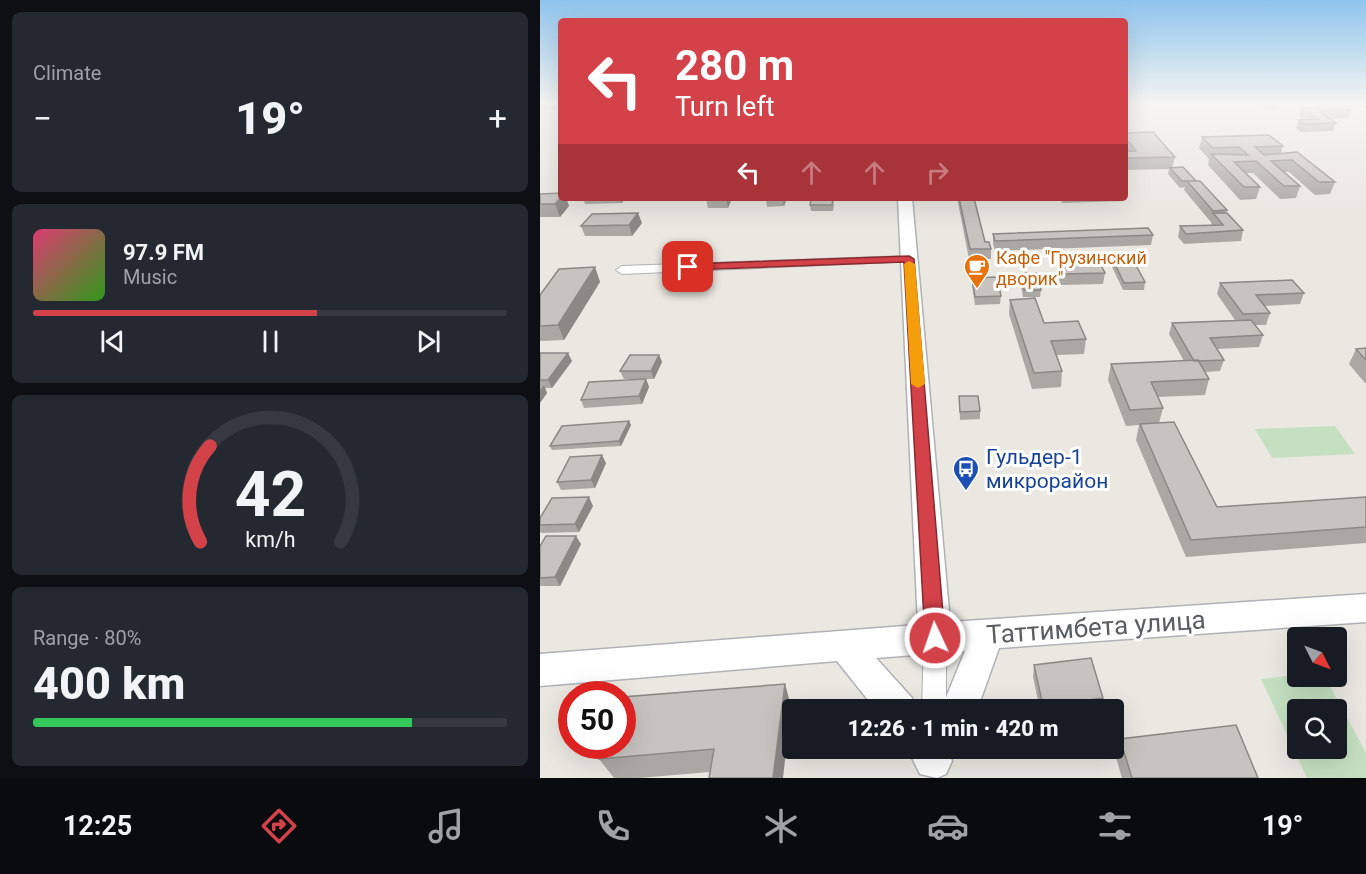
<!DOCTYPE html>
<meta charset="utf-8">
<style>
:root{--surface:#171b24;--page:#242831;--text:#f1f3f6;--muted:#9ea1a6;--line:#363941;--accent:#d34149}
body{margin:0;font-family:Roboto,sans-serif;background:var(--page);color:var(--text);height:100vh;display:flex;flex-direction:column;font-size:22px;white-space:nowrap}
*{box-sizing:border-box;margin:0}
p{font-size:20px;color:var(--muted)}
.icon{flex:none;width:33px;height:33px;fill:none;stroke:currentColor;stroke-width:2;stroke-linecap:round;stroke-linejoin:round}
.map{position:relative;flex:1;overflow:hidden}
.drawer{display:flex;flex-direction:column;gap:12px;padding:12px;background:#0d0f14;width:540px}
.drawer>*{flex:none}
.top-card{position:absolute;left:18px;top:18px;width:570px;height:183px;border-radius:6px;box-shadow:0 6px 24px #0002;background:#d34149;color:#fff;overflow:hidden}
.needle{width:39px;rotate:132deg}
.tools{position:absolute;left:747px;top:627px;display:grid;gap:12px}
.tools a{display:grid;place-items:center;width:60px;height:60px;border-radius:6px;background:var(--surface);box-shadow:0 6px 24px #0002;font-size:30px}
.speed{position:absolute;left:18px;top:681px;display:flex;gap:12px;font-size:30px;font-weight:700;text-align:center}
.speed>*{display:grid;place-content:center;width:78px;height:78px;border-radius:50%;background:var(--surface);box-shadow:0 6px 24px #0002;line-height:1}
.speed .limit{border:9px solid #d22;background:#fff;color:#111}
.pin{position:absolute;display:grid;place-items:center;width:51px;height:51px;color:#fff;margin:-26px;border-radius:12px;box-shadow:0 3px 9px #0006}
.me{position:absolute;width:66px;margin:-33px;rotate:357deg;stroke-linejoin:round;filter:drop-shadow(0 0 4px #0008)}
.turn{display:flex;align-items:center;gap:21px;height:126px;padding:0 18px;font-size:27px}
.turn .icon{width:78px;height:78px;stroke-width:2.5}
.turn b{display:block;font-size:42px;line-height:51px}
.lanes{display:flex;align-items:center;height:57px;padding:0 18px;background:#0003;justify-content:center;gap:30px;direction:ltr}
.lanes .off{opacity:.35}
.big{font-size:45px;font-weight:800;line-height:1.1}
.drawer .tile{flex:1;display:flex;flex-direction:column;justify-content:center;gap:9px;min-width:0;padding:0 21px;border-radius:9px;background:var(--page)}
.drawer .dial{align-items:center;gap:0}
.dial svg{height:156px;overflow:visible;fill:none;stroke:var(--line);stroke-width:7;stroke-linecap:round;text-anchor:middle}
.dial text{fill:var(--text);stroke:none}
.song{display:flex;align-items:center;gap:18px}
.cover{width:72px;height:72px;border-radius:9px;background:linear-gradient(135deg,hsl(340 70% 55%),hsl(110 70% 35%))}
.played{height:6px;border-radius:3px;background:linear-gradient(90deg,var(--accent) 60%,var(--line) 60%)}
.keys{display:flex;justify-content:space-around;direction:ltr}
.heat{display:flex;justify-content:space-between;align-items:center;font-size:33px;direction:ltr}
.charge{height:9px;border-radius:4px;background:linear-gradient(90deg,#34c759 80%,var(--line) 0)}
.trip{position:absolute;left:242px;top:699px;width:342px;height:60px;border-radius:6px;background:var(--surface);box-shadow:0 6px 24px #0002;font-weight:800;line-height:60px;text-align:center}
.dock{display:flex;height:96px;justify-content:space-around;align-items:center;background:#090b0e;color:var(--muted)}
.dock .icon{width:42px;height:42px}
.dock .on{color:var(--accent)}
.dock b{font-size:27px;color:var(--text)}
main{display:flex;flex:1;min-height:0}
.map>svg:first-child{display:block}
</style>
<main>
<section class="drawer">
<div class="tile"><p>Climate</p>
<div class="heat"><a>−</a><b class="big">19°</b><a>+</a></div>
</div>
<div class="tile">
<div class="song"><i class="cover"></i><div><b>97.9 FM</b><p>Music</p></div></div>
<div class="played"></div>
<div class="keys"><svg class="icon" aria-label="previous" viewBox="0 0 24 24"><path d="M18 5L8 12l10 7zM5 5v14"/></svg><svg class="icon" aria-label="pause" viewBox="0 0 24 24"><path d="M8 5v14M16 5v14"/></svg><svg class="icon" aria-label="next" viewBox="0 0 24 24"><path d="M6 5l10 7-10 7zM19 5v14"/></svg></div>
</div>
<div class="tile dial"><svg viewBox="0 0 100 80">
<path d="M14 69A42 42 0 1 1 86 69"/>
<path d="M14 69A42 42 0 0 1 19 20" stroke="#d34149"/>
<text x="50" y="56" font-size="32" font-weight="700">42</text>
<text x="50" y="72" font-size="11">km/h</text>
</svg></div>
<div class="tile"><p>Range · 80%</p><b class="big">400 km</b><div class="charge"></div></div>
</section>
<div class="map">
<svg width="826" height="778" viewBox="0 0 826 778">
<rect width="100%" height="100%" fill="#ebe8e2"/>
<path fill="#c5e0c1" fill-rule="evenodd" d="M795,426L815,454L732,458L715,429Z
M757,675L785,677L826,753V778H767L721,679ZM758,710H796V748H758Z"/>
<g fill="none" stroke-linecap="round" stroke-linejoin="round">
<defs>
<path id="street" d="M807,103H816L826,109V114Z
M369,256L373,257V261L82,274L76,270L82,266Z
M395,628L403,631L406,638V710H382L384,638L387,631Z"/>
<path id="secondary" d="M358,198H372L410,622L826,594V622L459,648L437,710H401L425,651L336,658L372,698L377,710H336L297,661L0,686V654L378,625Z
M367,748H407L412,761L406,774L397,778L380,774Z"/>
</defs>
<use href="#street" stroke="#afb3b6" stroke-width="2"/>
<use href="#secondary" stroke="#afb2b6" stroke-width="3"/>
<use href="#street" fill="#fff" fill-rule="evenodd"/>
<use href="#secondary" fill="#fff" fill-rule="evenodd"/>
</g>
<path fill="#aba8a4" d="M0,103H18L19,105L15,109H0Z
M715,103H737L738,104L737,109L726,110Z
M781,103H807L812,106L808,118L790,119L796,123L793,131L761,132L756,128L759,120H764L759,116L762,108L776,110L777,107H789L787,105V104Z
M585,133L635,157L632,168L656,181L687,210L686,213L703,230L701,241L644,244L638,237L640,226L672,225L671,223V221H670L644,190L645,187L640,188L628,174L629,169L585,170Z
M662,137L743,146L741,153L795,182L790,194L775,195L749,172H745L760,186L756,198L740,199L713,173H706L720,187L716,199L700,200L668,165L669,159L659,148Z
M0,194L21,198H26L29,206L20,217H0Z
M43,198H85L82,203L45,204Z
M192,198L188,208H168L166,199Z
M247,198L244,206L227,207L226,200Z
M417,198H434L445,242L451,249V259H429Z
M520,198H584L583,201L522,203Z
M293,200L294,206L293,211H271L270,205Z
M102,223L92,236H45L41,226Z
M453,234L613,235L611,245L455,251L453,244Z
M573,260L605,282L604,290H583L572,267Z
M518,261L565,273L563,284L521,285L516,271Z
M55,267L60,282L24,340L0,341V295Z
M481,273L501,290L500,297H483L480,281Z
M432,278L461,296L460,304L435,305L432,285Z
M680,283L764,293L760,304L724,306L730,313L726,325H715L723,335L719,347L677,349L684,360L680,371L665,372L669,379L665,395L618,397L623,408L619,423L677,507L826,497V543L646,557L596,440L599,425L586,426L568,380L571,364L644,361L629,334L632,323L695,320L677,294Z
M470,300L504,323L546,339L544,354L517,355L522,371L521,387L492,389L469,314Z
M826,348V383H825L809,364L816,349Z
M0,353L32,361L12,388H5L7,393L0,403Z
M119,355L122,362L114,379H106L109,387L102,404L44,408L41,400L103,379H84L80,371Z
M419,396L440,411V419L420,420Z
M89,421L91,425L81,446L12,450L10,446Z
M66,463L55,488L21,490L17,482Z
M53,506L39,532L1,533L0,531V518Z
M41,544L20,586H0V546Z
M494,665L563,698L560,710H500L493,677Z
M245,684L251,707L170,772L99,778H74L59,759Z
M580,739L718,778H582L575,754Z"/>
<path fill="#8b8886" d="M14,103H18L19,105L15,109L13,104Z
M21,197V198H26L29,206L20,217L15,204Z
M80,198H85L82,203Z
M186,198H192L188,208Z
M244,198H247L244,206L243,200Z
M98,213L102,223L92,236L89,225Z
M55,267L60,282L24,340L18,325Z
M28,353L32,361L12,388L8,380Z
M119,355L122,362L114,379L111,371Z
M106,379L109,387L102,404L99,396Z
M4,385L7,393L0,403V390Z
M89,421L91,425L81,446L79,441Z
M62,455L66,463L55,488L51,480Z
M49,497L53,506L39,532L35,524Z
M36,536L41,544L20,586L15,577Z
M245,684L251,707L243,778H233Z"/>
<path fill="#c7c3bf" stroke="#8b8886" stroke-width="1.5" d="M0,103H14L13,104H0Z
M725,103H737L738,104H727Z
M798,103H807L812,106H802Z
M777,107H805L811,110L783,111Z
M762,108H774L796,123L764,124L759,120L778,119Z
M613,132L635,157L585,158V151H596L589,142H585V133Z
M729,135L743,146L715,147L724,155L757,152L795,182H779L752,160L731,161L760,186H744L716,161L694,162L720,187H704L671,154L708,155L699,147L673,148L662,137Z
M643,167L656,181H642L630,168Z
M647,181H660L687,210L673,211Z
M21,193V197L15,204H0V194Z
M227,198H244L243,200H226Z
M419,198H434L445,242H449L451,249H430Z
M271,200H293L292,205H270Z
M98,213L89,225L41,226L52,214Z
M673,213H687L703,230L646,234L640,226L683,225Z
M608,228L613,235L455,241L453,234Z
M558,259L565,273L523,274L518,261Z
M573,260H593L605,282L584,283Z
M55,267L18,325L0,326V295L19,269Z
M481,273H497L501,290H484Z
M457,277L461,296L435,297L432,278Z
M752,280L764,293L716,295L730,313L703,314L680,283Z
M495,298L504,323L538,321L546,339L511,341L522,371L494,373L470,300Z
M711,320L723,335L670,338L684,360L659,361H654L632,323Z
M826,348V360L816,349Z
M0,353H28L8,380H0Z
M90,355H119L111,371H80Z
M658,360L669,379L611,382L623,408L590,410L571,364Z
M106,379L99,396L41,400L49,382Z
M419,396H438L440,411L420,412Z
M89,421L79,441L10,446L22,426Z
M634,422L677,507L826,497V527L651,540L600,424Z
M62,455L51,480L17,482L30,457Z
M49,497L35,524L0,525V518L12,498Z
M6,536H36L15,577L0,578V546Z
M551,658L563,698L503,706L494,665Z
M245,684L233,778H169L174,749L59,759L63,746H82V697Z
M696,725L718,778H592L580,739Z"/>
<linearGradient id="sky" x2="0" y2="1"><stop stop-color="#8fc4ed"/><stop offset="0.49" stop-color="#f6f5f2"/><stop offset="1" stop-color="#f6f5f2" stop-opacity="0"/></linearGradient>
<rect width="826" height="212" fill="url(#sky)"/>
<path fill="#d34149" stroke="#892a2f" stroke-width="1.5" d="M369,256L374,259L405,638L402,644L395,647L388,644L385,638L364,262L148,270L143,267L148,264Z"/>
<path fill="#f59e0b" d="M369,261L375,264L385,384L378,388L371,384L364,264Z"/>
<defs>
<symbol id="cafe-pin" viewBox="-11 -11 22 30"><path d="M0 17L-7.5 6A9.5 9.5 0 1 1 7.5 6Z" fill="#e8710a" stroke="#fff"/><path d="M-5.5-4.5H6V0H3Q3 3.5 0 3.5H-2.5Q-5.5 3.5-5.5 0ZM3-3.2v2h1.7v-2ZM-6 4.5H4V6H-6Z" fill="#fff"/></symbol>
<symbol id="bus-pin" viewBox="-11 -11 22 30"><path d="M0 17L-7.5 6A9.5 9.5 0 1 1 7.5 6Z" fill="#1a4fb4" stroke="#fff"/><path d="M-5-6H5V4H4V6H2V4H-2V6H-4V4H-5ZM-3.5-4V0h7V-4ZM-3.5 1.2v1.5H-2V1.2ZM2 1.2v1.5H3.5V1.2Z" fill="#fff"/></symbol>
</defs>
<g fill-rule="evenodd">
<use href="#cafe-pin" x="422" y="252" width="30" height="40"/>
<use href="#bus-pin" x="411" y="454" width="30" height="40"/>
</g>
<g text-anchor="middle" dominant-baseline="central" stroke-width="6" stroke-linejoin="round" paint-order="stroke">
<g font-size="18" fill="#c56008" stroke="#fff" text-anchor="start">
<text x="456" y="257">Кафе "Грузинский<tspan x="456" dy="21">дворик"</tspan></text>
</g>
<g font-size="21" fill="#164399" stroke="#fff" text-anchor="start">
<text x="446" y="457">Гульдер-1<tspan x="446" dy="24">микрорайон</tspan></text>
</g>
<g font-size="26" fill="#5a5e61" stroke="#fff">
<text transform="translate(556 627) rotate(-4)">Таттимбета улица</text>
</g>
</g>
</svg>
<div class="tools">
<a><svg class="needle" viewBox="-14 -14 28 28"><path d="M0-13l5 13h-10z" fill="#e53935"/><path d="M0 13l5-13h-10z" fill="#9ea1a6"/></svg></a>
<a><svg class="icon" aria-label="search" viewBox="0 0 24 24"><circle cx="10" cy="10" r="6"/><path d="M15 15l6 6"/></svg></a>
</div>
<div class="speed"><div class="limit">50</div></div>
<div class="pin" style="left:148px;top:267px;background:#d93025"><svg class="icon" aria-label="arrive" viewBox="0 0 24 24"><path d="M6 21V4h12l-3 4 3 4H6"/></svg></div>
<svg class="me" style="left:395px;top:638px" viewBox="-20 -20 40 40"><circle r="17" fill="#d34149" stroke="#fff" stroke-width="3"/><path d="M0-11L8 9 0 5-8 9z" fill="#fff"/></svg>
<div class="trip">12:26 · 1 min · 420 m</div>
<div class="top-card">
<div class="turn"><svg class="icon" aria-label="left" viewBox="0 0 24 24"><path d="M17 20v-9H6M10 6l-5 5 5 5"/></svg><div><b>280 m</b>Turn left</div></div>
<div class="lanes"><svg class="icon" aria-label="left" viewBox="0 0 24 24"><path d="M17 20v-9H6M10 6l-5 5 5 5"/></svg><svg class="icon off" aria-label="ahead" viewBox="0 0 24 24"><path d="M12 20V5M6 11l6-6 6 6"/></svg><svg class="icon off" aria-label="ahead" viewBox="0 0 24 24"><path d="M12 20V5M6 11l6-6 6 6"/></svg><svg class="icon off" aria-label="right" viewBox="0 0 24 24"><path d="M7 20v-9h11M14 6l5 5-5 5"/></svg></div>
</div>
</div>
</main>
<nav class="dock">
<b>12:25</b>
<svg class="icon on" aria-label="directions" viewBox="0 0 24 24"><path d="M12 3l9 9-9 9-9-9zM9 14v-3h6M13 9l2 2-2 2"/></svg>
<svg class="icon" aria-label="music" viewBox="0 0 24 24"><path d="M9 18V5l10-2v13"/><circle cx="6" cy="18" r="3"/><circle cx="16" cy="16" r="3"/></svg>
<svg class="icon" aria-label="phone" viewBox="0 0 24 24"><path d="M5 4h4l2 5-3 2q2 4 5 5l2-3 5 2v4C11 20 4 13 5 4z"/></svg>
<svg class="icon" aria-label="climate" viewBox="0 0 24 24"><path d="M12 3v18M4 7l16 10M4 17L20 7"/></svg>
<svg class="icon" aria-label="car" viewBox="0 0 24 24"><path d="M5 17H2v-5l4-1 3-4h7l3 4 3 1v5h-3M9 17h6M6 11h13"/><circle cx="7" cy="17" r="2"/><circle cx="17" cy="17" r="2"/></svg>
<svg class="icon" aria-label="filters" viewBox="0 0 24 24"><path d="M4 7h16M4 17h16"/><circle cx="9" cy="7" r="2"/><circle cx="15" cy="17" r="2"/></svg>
<b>19°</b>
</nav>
